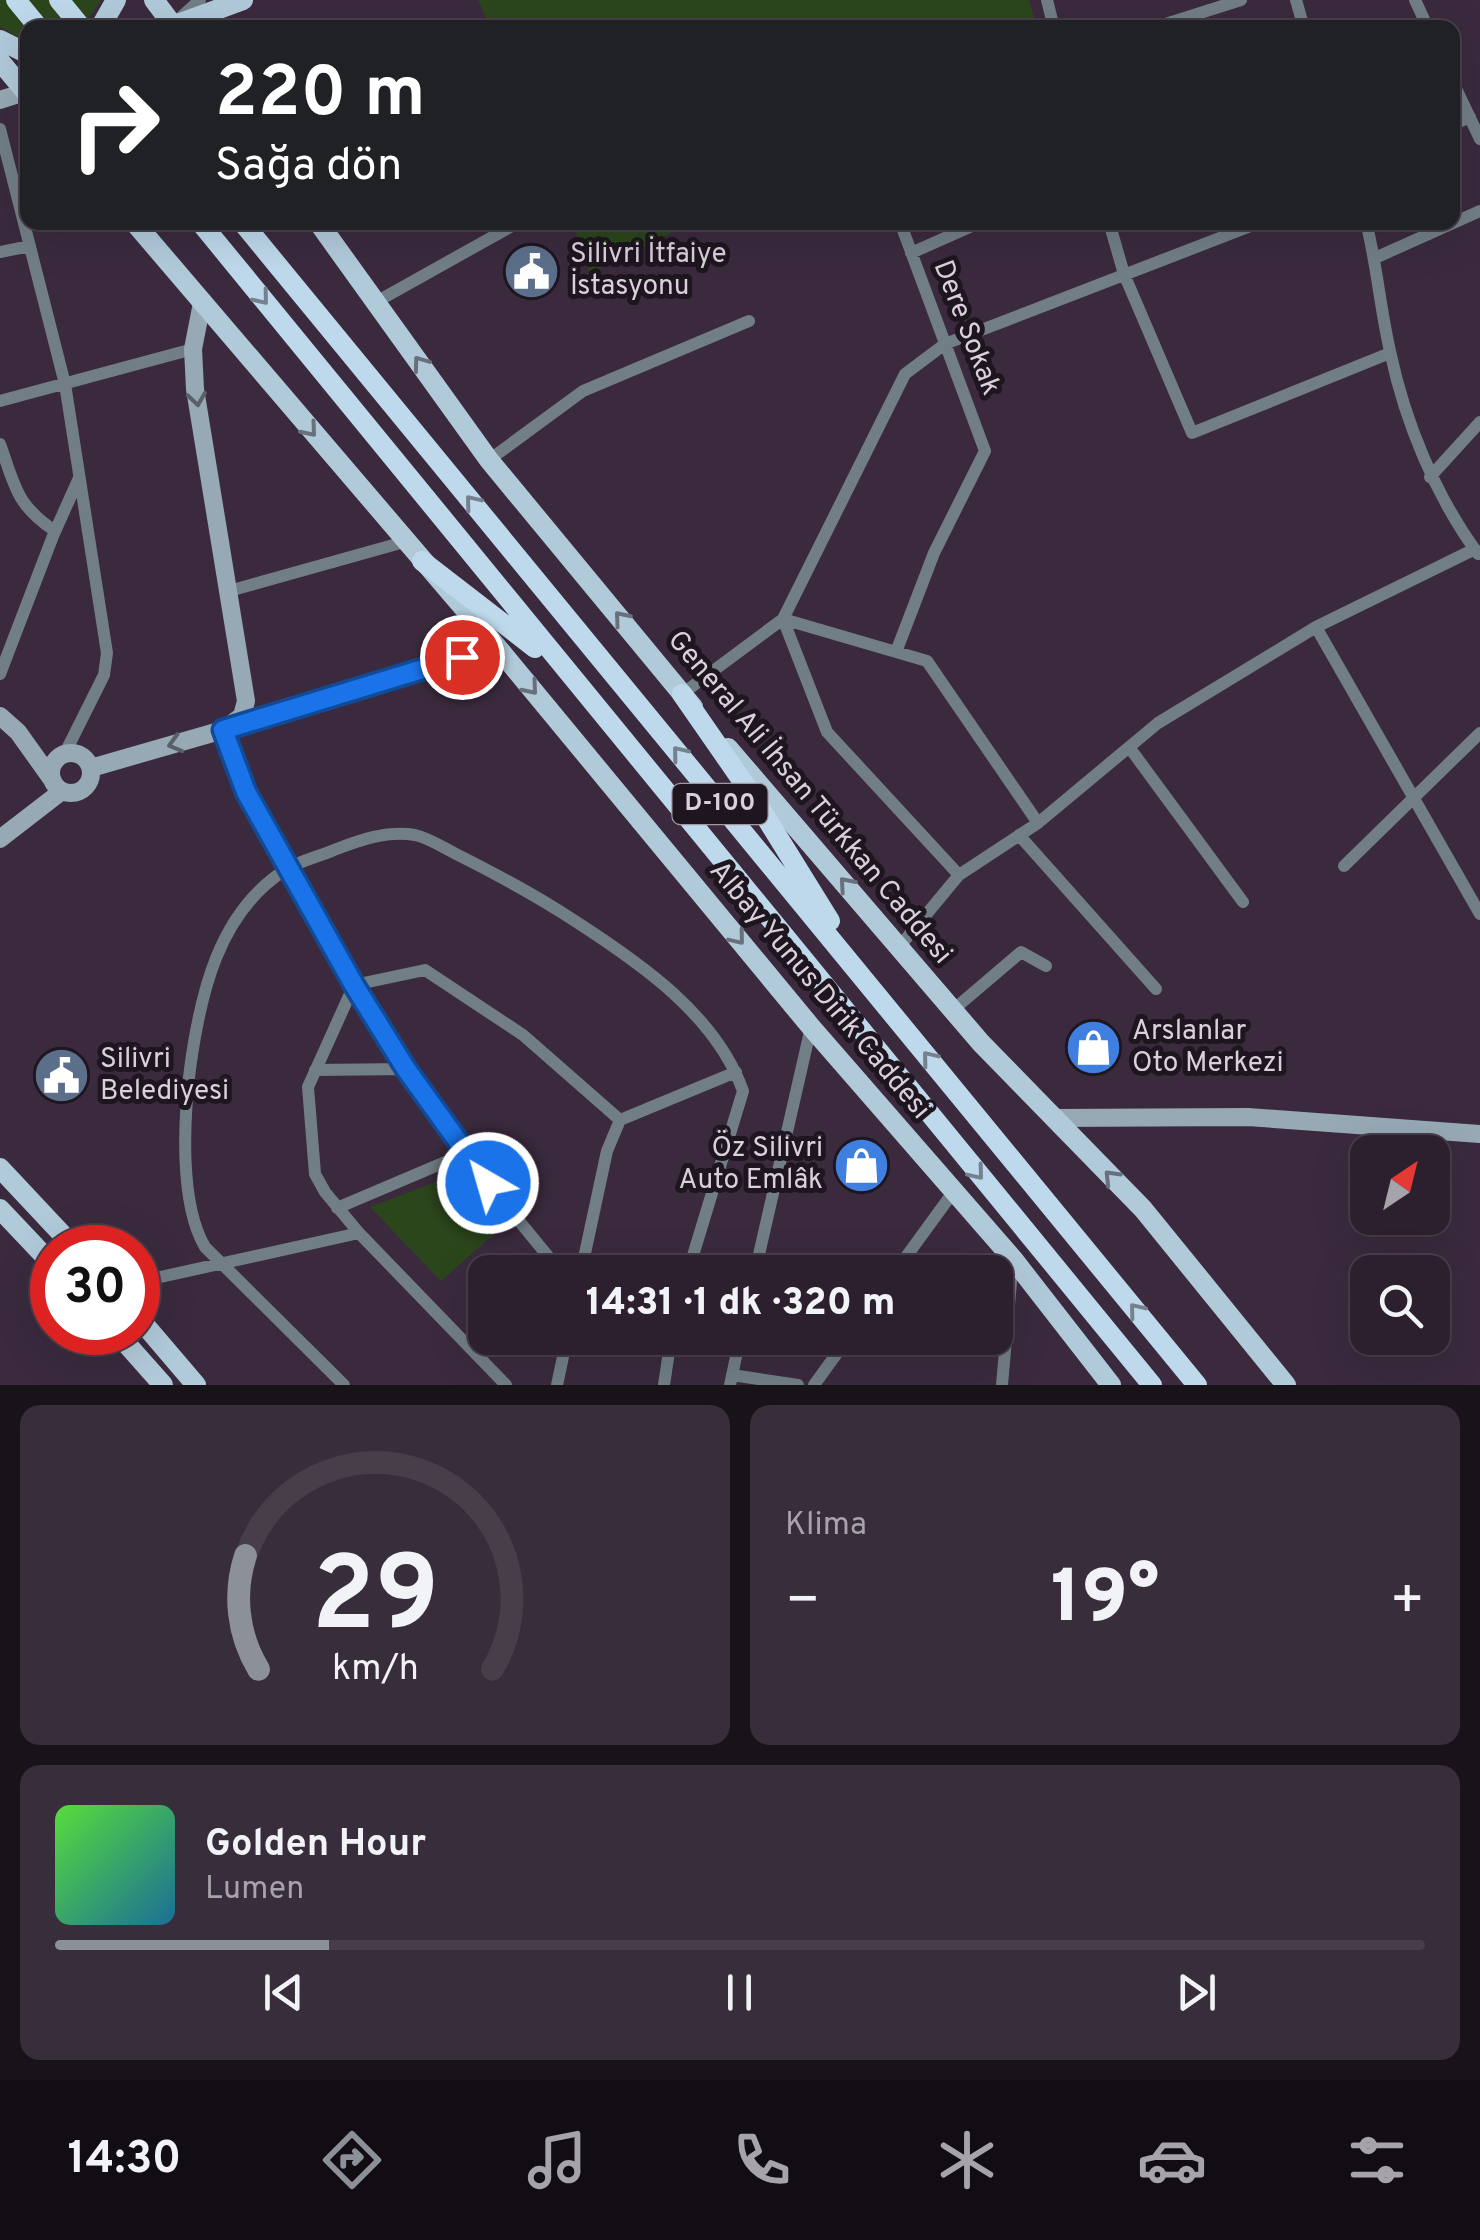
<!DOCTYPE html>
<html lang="tr">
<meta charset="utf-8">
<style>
:root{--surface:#2c202e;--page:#382d3a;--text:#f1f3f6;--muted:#a6a3aa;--line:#483e4a;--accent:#8c9099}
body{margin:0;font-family:Overpass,sans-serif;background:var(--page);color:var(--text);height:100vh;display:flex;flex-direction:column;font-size:38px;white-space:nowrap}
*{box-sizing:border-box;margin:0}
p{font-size:32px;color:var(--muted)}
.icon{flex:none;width:55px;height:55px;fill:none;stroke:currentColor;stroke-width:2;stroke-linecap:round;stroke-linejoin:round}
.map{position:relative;height:1385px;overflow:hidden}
.drawer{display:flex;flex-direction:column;gap:20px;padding:20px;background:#181219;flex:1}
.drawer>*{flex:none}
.top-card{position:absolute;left:20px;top:20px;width:1440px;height:210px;border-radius:20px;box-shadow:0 10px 40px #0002,0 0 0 2px var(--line);background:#202124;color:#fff;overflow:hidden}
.needle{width:65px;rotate:35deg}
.fabs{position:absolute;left:1350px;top:1135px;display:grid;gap:20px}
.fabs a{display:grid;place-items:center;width:100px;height:100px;border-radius:20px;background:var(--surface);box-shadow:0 10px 40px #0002,0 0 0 2px var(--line);font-size:50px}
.speed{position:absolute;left:30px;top:1225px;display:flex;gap:20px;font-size:50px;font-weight:700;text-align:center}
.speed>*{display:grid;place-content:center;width:130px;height:130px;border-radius:50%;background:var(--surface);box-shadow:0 10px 40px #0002,0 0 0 2px var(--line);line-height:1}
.speed .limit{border:15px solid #d22;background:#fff;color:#111}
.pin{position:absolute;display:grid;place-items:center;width:85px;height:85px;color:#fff;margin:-42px;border:5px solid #fff;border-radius:50%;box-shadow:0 2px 10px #0007}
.me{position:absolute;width:110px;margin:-55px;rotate:322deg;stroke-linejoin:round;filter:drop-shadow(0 0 8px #0008)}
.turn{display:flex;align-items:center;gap:35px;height:210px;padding:0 30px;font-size:45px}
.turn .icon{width:130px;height:130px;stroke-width:2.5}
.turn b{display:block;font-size:70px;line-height:85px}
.big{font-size:75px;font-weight:800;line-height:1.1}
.drawer .widget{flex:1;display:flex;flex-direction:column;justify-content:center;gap:15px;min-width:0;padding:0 35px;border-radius:20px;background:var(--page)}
.drawer .dial{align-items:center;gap:0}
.dial svg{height:260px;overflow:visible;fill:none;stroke:var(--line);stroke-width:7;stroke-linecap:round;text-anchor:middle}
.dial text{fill:var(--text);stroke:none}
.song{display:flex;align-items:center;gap:30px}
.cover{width:120px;height:120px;border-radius:15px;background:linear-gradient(135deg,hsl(110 70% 55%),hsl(200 70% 35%))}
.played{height:10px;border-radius:5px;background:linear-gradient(90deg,var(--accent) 20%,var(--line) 20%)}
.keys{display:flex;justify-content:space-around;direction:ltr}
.heat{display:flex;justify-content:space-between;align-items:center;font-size:55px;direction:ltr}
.drawer .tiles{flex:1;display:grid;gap:20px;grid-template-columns:1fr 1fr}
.widget:last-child{grid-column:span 2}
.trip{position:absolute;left:468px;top:1255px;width:545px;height:100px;border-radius:20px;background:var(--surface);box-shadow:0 10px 40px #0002,0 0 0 2px var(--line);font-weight:800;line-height:100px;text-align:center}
.dock{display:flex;height:160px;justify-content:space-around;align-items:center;background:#120d12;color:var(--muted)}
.dock .icon{width:70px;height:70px}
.dock .on{color:var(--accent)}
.dock b{font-size:45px;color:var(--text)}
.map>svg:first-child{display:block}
</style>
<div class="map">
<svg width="1480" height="1385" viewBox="0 0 1480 1385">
<rect width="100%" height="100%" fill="#3b2a3e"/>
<path fill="#2c461c" d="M0,0H101L83,27L28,28L27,42L0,27Z
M478,0H1029L1037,27H490Z
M572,223V222L691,223L590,273Z
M467,1170L509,1221L441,1281L370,1207Z"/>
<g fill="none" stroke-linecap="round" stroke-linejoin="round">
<path stroke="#727e86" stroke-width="12" d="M1047,0L1054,28
M1296,0L1304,28
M1415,0L1428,28
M179,19L200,0
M1153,28L1241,0
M1452,80L1480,139
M1452,125L1470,117
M0,129L65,384L107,653L104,675L64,755
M1109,222L1124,274L1192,433L1390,353
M1366,222C1377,265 1380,308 1390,351C1405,422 1435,495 1478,554
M0,252L30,246
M911,253L981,222
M1375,258L1480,211
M376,302L519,222
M0,401L193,349
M0,444C15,486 16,505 55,531
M489,460L583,391L749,321
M1430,477L1480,422
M229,591L404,542
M783,619L927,661L1038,823
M783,619L827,732L959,875
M1316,627L1480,914
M497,647L223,730L246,792L286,869L407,1069L464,1154L561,1272
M896,652L934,553L985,451L900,222
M0,674L53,536L79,478
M682,694L783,619L905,374L945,344L1261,222
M1129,747L1243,902
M1019,835L1156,989
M1344,866L1480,733
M900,946L959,875L1038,823L1158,723L1316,627L1475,549
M953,1010L1021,952L1046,966
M315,1070L407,1069
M620,1120L736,1072
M337,1208L464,1154
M755,1272L811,1027
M895,1272L954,1191
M138,1282L359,1233
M732,1375L798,1385
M344,1385L205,1247C179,1203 184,1118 190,1069C200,995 218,913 285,870C299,861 318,857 334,850C360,840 387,830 415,835C429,838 444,848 456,854C498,875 537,896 575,921C640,963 716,1015 743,1091L688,1272
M506,1385L359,1233L325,1192L315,1174L308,1087L354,985L425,970L523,1035L620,1120L607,1151L581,1272
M557,1385L567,1338
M664,1385L671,1338
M730,1385L740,1338
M814,1385L848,1338
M1002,1385L1013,1259"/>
<path stroke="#96a9b5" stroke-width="18" d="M0,100L25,92
M0,716L18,732L53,781
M51 773a20 20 0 1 1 40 0a20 20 0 1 1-40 0Z
M91,768L223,730L242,716L246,701L195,389L193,349L202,303
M0,839L62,791
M1054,1118L1248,1117L1480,1134"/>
<path stroke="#b1cada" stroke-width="20" d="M154,0L175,28
M100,28L116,0
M167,28L243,0
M0,40L28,54
M0,61L28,95
M134,222L497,647L811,1027L1013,1259L1111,1385
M318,222L489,460L693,707
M728,748L981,1043L1143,1209L1286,1385
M0,1168L75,1248
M0,1209L52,1264
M138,1317L196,1385
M116,1332L163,1385"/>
<path stroke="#bed9eb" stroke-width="20" d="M16,0L39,28
M59,0L82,28
M200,222L1152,1385
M242,222L1197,1385
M422,561L535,648
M682,694L752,795L830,921"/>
</g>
<defs><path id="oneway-chevron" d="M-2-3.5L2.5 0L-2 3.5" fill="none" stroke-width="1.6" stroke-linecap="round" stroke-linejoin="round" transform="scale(2.5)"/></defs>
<g stroke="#76818f">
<use href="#oneway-chevron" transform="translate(262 298) rotate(51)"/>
<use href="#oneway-chevron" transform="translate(472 502) rotate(-129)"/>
<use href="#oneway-chevron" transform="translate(679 753) rotate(-129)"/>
<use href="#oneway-chevron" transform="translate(929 1058) rotate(-129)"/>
<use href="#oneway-chevron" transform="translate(977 1173) rotate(51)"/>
<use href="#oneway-chevron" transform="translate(1136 1310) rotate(-129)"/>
</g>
<g stroke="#68707c">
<use href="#oneway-chevron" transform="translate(420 363) rotate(-126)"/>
<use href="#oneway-chevron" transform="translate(310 430) rotate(50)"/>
<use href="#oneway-chevron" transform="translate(621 618) rotate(-130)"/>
<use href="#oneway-chevron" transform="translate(531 688) rotate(50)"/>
<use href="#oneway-chevron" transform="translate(846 884) rotate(-131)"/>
<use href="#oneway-chevron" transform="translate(738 938) rotate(51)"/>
<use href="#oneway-chevron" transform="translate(1111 1177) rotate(-134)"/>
</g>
<g stroke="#5a606a">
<use href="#oneway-chevron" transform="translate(197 399) rotate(82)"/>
<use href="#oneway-chevron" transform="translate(175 744) rotate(164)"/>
</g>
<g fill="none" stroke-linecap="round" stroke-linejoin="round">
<defs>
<path id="route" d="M462,657L223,730L246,792L354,985L406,1069L488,1183"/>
</defs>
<use href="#route" stroke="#114b97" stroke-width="25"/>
<use href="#route" stroke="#1a73e8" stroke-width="18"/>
</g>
<defs>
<symbol id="civic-disc" viewBox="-11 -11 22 22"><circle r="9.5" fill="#5c6f8a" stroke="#1e161f"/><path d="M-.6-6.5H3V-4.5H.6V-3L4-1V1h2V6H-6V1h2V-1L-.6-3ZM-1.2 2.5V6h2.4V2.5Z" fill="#fff"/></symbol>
<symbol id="shop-disc" viewBox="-11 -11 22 22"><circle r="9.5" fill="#3f7fe0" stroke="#1e161f"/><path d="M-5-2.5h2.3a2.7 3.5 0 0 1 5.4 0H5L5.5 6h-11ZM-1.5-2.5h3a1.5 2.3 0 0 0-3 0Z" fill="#fff"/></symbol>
</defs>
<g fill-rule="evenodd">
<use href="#civic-disc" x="500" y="240" width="63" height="63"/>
<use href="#shop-disc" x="1062" y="1016" width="63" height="63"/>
<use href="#civic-disc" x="30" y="1044" width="63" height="63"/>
<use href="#shop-disc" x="830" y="1134" width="63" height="63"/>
</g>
<g text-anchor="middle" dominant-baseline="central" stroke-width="10" stroke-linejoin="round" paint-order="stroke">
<rect fill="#1e161f" stroke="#a298a3" stroke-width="2.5" x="672.5" y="784" width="95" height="40" rx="8"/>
<g font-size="25" font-weight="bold" fill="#dacfdc">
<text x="720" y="804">D-100</text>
</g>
<g font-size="28" fill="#dacfdc" stroke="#1e161f" text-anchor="start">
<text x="570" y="255">Silivri İtfaiye<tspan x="570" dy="32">İstasyonu</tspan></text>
<text x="1132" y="1032">Arslanlar<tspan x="1132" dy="32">Oto Merkezi</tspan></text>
<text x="100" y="1060">Silivri<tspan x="100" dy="32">Belediyesi</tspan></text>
<text x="823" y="1149" text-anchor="end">Öz Silivri<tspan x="823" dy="32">Auto Emlâk</tspan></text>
</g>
<g font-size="28" fill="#dacfdc" stroke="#1e161f">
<text transform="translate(966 328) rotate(69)">Dere Sokak</text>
<text transform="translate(809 798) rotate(50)">General Ali İhsan Türkkan Caddesi</text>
<text transform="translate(819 991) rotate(50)">Albay Yunus Dirik Caddesi</text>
</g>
</g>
</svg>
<div class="fabs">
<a><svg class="needle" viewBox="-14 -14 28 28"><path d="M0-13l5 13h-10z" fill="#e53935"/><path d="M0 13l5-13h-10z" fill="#a6a3aa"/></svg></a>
<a><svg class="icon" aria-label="search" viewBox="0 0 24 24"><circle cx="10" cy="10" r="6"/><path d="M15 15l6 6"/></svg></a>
</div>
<div class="speed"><div class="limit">30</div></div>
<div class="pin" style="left:462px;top:657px;background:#d93025"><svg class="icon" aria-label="arrive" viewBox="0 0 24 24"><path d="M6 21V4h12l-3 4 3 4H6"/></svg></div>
<svg class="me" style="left:488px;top:1183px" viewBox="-20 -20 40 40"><circle r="17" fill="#1a73e8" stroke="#fff" stroke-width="3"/><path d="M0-11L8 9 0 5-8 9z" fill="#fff"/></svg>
<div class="trip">14:31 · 1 dk · 320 m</div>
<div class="top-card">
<div class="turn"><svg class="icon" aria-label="right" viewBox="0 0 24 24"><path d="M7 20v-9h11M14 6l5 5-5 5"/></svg><div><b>220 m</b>Sağa dön</div></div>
</div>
</div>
<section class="drawer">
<div class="tiles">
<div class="widget dial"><svg viewBox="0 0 100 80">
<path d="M14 69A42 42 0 1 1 86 69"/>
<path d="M14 69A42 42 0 0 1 10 34" stroke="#8c9099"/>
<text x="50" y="56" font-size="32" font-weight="700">29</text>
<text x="50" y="72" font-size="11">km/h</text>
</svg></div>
<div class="widget"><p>Klima</p>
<div class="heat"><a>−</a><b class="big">19°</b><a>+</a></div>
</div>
<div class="widget">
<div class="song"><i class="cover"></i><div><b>Golden Hour</b><p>Lumen</p></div></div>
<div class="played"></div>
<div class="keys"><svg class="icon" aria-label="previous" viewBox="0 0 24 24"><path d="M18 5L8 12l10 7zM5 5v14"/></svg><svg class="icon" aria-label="pause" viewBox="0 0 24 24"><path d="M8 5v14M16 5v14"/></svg><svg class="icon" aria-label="next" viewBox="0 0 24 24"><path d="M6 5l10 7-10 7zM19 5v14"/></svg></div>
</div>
</div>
</section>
<nav class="dock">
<b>14:30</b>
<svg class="icon on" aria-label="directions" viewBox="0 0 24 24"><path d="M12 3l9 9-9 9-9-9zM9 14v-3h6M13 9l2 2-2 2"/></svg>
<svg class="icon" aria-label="music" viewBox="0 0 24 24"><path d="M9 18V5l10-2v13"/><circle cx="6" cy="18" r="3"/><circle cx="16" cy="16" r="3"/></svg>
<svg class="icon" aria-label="phone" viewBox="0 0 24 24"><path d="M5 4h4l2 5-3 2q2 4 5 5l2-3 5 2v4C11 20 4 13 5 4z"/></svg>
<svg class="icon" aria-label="climate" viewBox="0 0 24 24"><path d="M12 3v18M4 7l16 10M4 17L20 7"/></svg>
<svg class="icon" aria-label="car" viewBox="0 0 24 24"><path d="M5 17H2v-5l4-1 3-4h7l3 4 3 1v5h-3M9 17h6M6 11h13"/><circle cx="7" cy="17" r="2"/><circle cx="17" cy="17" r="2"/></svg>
<svg class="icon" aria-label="filters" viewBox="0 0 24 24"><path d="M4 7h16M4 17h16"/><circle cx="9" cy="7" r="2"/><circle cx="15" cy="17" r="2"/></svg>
</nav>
